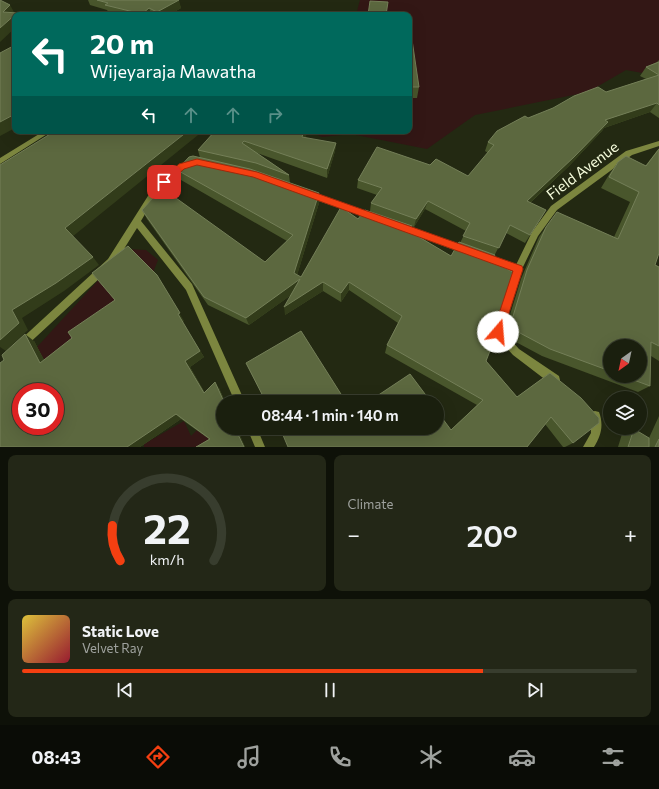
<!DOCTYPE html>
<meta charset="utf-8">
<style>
:root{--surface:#1a1f0e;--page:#232717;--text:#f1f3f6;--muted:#9fa29e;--line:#383d2e;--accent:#f43f11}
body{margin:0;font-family:Commissioner,sans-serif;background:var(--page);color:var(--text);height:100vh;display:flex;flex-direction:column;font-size:15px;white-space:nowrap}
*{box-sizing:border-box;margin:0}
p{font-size:13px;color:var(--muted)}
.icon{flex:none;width:22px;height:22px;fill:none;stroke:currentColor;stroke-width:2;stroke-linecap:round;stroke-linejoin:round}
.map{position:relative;height:447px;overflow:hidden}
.sheet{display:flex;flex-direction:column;gap:8px;padding:8px;background:#0e1108;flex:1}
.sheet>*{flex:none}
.guide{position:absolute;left:12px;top:12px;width:400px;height:122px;border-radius:8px;box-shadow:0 4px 16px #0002,0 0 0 1px var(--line);background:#00695c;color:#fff;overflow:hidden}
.needle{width:26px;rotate:213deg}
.buttons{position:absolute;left:603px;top:339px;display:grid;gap:8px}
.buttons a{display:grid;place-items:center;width:44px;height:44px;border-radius:50%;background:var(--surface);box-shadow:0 4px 16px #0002,0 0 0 1px var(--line);font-size:20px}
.speed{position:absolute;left:12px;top:383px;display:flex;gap:8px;font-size:20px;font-weight:700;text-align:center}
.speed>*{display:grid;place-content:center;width:52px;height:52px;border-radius:50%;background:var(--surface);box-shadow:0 4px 16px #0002,0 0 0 1px var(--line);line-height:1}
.speed .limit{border:6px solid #d22;background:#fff;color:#111}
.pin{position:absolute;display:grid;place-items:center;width:34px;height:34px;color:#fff;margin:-17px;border-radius:8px;box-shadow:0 2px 6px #0006}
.me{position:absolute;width:44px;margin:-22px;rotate:18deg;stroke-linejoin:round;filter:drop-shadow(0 0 3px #0008)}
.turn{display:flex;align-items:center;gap:14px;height:84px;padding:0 12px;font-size:18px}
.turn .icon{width:52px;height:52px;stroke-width:2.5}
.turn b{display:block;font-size:28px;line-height:34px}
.lanes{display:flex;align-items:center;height:38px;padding:0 12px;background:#0003;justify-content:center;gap:20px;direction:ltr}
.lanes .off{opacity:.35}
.big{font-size:30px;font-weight:600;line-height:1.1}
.sheet .card{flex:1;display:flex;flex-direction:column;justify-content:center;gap:6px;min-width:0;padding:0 14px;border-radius:8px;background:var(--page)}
.sheet .dial{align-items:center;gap:0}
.dial svg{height:104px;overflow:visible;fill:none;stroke:var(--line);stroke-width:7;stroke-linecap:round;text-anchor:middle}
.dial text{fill:var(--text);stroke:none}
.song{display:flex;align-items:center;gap:12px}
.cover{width:48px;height:48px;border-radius:6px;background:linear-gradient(135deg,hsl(50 70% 55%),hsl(350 70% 35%))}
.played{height:4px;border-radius:2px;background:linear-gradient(90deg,var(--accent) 75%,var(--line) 75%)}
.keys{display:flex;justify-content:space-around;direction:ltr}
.heat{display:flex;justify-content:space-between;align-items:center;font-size:22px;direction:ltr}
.sheet .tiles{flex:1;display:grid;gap:8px;grid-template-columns:1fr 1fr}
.card:last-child{grid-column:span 2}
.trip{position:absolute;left:216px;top:395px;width:228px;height:40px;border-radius:20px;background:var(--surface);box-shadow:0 4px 16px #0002,0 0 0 1px var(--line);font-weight:600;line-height:40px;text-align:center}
.tab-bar{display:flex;height:64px;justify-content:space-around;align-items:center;background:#0a0c06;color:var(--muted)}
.tab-bar .icon{width:28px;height:28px}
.tab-bar .on{color:var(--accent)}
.tab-bar b{font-size:18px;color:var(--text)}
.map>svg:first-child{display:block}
</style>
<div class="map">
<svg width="659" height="447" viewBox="0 0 659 447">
<rect width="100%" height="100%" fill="#232912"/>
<path fill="#331715" d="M360,0H659V76L626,70L588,92L475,115L427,149L351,134L322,137L309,131H409V15H356Z
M127,249L146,250L158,260L150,280L49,369L37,347Z
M223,404V428L207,447H144V444L184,421L191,436Z"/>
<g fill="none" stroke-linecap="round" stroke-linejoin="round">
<path fill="#7c863f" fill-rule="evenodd" d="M44,131H52L0,164V158Z
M659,141V146L632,155L557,210L538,236L522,269L503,331L519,349L559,376L560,380L559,384L555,385L551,384L513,355L495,335L493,332L513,271L480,260L479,257L480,254L483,253L516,265L532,232L551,206L626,151Z
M188,162L191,163L192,165L191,167C169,173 152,203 141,221L192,284L245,402H235L186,290L137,228L114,265L24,348L21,350L18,348L16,345L18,342L108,259L153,188L179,164Z
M310,192L374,214L375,216L374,218L371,219L307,197L306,195Z
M401,224L468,248L469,250L468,252L465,254L398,229L397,227L398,225Z
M595,411L599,412C604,425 601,436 594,447H583L591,433L590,416L591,412Z
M247,428H257L265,447H255Z"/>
</g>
<path fill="#49562c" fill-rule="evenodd" d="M88,0H178L181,8L169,15H116L109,13L107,10L90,5Z
M409,33L419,87L417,98H409Z
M659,60V118L650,112L604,128L602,131L569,166L530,203L546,210L525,243L506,233L492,260L497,324L486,361L517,397L550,373L573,443L565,447H563L545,424L527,447L283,435L280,428H437L451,430L477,405L385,353L387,345L398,323L349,290L341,302L323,291L285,315L291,295L249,325L208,305L147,219L142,210L265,262L287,241L181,180L177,170L200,158L198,150L215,131L305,138L336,143L335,151L327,178L257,153L289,175L290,183L319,193V203L297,275L301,277L358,219L370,211L371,203L377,195L357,188L358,180L430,165L468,176L488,153L485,151L488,142L528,118L606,92L646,79L640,76L646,67L657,62ZM425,209L466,231L460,243L451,256L410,232L412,226L414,227Z
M659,148V253L655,265L659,267V361L651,356L650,386L638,392L542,356L514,341L505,331L521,279L539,237L546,227L614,237L630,202L601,188L610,173L618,162L646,165ZM610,346L640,376H610Z
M92,273L184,321L182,322L204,357L190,367L205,393L219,388L245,447H196L209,439L181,419L140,447H0L34,341L44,360L72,338L115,300Z
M246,363L346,402H266Z
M659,416V447H618L622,434L634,429L649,438Z"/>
<path fill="#323c1a" d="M179,0L181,8L169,15H158L157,12Z
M10,5L15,14L3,12Z
M149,8L152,15H143L142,14Z
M17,13L18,15H15V28L0,42V28Z
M657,103L650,112L604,128L602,131L569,166L522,210L527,201L605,120Z
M15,114V128L0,136V122Z
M188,131H203L72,237L65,228Z
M304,131H308L302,146V137Z
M336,143L335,151L327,178V169Z
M319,193V203L295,282L294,273Z
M428,201L425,209L414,227L416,219Z
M93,257L99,265L64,291L22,318L28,330L6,351L0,347V340L12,310Z
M157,275L184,321L182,322L204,357L190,367L208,399L204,393L185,361L178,314Z
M300,279L301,288L249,325L246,318Z
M323,282V291L285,315L284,307Z
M349,282V290L341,302V293Z
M25,334L34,341L49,369L40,363Z
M215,382L219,388L225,402H224Z
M176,414L181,419L140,447H127Z
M235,428H237L245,447H244Z"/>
<path fill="#5c683f" stroke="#747f58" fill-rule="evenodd" d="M0,0L10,5L3,12L17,13L0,28Z
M97,0H179L157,12L149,8L142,14L105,5L108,3Z
M370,1L388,2L386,15H368Z
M409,33H411L419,87H409Z
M15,45V114L0,122V53Z
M659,62V75L646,67Z
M659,75V105L657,103L605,120L608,122L574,157L527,201L546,210L530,235L510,225L499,248L463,236L470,223L428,201L416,219L371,203L382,188L358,180L377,147L430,165L436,159L468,176L494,145L488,142L497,131L525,116L528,118L553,108L574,96L598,87L606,92Z
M55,131H188L65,228L93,257L56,283L12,310L19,323L0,340V165Z
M215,131H304L302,137L336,143L327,169L244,141L242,143L289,175L256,163L198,150Z
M659,149V253L655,265L659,267V346L651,342L650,386L623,376H640V346H610V371L550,349L520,333L511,323L527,270L546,227L557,212L618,239L639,192L609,177L618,162L626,156L646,166Z
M193,156L250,169L319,193L294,273L301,277L341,207L358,219L365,210L412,226L409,231L451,256L459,242L495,255L492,260L514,273L497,324L499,328L486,361L517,397L550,373L581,398L599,418V423L573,443L551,417L527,447H288L280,428H437V411L451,430L483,400L387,345L402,316L349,282L341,293L323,282L284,307L300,279L246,318L204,297L142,210L162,188L265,262L293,235L177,170L189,157Z
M128,246L157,275L180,313L178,314L200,351L185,361L204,393L215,382L224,402H223V428H235L244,447H196L210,439L176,414L127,447H0V363L4,360L2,355L25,334L40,363L72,338L68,332L115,300L92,273ZM21,392H55V426H21Z
M301,331L346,402H266L246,363Z
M410,374L431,402H368Z
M354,398L356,402H347Z
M634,429L649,438V447H628Z
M659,439V447H655Z"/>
<path fill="#f43f11" stroke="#9f290b" d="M197,159L257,172L522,266L523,269L502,335L498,337L494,335L493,332L513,271L253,177L197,165L184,169L167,184H161V180L179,164Z"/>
<g text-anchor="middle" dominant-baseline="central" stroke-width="4" stroke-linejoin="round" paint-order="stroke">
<g font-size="15" fill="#f6fddc" stroke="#232912">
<text transform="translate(582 170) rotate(-37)">Field Avenue</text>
</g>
</g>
</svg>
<div class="buttons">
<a><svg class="needle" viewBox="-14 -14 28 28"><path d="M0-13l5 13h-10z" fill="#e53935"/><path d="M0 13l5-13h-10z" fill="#9fa29e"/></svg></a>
<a><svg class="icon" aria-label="layers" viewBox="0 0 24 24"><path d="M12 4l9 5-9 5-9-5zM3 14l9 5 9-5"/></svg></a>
</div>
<div class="speed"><div class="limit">30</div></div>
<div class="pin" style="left:164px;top:182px;background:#d93025"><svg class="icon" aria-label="arrive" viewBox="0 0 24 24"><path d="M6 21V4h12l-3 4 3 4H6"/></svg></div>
<svg class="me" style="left:498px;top:332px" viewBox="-20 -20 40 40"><circle r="19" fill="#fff"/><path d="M0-13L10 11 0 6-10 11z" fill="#f43f11"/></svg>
<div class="trip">08:44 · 1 min · 140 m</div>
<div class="guide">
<div class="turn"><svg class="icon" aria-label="left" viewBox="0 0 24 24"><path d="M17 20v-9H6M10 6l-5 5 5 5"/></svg><div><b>20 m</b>Wijeyaraja Mawatha</div></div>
<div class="lanes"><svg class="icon" aria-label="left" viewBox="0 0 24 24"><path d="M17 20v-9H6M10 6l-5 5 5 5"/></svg><svg class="icon off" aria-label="ahead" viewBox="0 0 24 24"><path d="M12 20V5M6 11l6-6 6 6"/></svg><svg class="icon off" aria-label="ahead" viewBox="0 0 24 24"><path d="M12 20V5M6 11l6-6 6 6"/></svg><svg class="icon off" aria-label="right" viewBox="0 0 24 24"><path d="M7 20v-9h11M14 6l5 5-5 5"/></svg></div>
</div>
</div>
<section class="sheet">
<div class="tiles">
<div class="card dial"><svg viewBox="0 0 100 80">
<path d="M14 69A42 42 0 1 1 86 69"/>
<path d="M14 69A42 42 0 0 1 8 42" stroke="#f43f11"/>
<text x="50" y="56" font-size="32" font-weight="700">22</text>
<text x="50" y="72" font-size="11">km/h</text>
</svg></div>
<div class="card"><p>Climate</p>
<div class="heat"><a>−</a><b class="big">20°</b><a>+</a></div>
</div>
<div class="card">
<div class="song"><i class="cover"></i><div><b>Static Love</b><p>Velvet Ray</p></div></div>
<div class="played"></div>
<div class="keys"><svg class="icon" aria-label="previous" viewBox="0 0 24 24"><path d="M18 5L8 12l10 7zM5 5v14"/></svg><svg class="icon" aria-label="pause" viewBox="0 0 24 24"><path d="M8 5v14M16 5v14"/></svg><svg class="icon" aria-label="next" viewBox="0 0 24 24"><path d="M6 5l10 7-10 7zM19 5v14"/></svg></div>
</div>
</div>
</section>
<nav class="tab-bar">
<b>08:43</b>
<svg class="icon on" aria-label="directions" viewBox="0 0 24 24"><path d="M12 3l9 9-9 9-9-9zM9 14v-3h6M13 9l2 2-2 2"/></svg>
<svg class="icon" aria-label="music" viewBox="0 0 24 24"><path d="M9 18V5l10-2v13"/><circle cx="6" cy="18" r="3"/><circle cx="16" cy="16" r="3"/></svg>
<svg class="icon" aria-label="phone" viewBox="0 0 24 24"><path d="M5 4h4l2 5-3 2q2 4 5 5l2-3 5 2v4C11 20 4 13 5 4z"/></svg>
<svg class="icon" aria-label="climate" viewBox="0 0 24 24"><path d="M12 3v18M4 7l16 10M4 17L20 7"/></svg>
<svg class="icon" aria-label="car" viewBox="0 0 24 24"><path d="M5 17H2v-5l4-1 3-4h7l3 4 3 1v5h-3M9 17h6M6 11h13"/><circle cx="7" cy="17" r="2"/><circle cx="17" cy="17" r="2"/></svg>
<svg class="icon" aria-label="filters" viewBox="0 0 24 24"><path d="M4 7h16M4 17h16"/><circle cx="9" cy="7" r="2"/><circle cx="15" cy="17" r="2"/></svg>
</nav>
